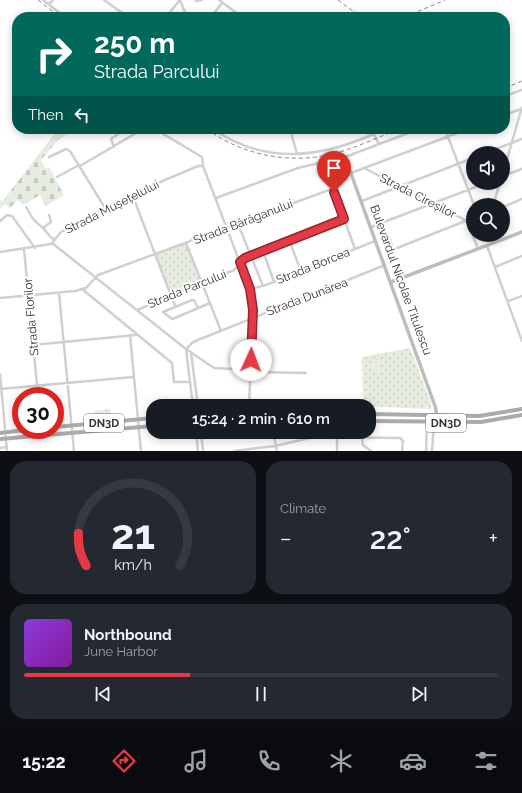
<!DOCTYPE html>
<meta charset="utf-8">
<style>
:root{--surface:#171b24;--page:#242831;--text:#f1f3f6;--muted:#9ea1a6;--line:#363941;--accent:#e63946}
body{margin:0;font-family:Raleway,sans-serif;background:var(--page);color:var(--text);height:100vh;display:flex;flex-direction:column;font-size:15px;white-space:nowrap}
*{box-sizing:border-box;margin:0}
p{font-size:13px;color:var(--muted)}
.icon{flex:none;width:22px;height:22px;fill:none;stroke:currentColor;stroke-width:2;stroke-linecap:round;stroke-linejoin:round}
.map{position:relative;height:451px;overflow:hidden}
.drawer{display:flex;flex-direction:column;gap:10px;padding:10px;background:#0d0f14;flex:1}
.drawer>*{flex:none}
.top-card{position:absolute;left:12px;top:12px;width:498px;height:122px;border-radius:16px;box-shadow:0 2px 10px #0003;background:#00695c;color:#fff;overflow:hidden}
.buttons{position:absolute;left:466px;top:146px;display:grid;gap:8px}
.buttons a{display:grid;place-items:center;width:44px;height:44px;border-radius:50%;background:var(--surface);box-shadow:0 2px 10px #0003;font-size:20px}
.speed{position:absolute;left:12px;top:387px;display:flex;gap:8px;font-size:20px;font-weight:700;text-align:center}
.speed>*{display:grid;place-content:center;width:52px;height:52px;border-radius:50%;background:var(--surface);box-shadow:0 2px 10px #0003;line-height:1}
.speed .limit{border:6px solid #d22;background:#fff;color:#111}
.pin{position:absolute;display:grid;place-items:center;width:34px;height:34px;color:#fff;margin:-41px -17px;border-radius:50% 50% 50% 0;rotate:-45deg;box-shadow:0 0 4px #0007}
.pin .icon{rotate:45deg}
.me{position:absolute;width:44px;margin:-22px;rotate:2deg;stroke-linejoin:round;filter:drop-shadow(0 0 3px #0008)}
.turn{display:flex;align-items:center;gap:14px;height:84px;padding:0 16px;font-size:18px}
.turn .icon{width:52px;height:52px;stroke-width:2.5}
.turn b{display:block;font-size:28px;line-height:34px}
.then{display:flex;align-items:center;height:38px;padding:0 16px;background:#0003;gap:8px;font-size:15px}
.big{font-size:30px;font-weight:600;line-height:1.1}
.drawer .tile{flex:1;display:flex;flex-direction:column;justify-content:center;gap:6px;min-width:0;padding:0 14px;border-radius:16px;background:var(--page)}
.drawer .dial{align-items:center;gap:0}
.dial svg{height:104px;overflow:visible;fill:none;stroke:var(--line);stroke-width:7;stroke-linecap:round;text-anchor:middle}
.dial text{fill:var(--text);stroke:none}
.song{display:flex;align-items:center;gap:12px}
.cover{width:48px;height:48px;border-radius:6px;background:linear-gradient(135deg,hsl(270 70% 55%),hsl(290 70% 35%))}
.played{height:4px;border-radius:2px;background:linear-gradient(90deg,var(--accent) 35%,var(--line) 35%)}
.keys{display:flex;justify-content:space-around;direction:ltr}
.heat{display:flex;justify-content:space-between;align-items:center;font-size:22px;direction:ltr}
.drawer .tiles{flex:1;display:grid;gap:10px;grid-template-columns:1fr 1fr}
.tile:last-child{grid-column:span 2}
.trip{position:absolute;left:146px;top:399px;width:230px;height:40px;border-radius:16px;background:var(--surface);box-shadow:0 2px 10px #0003;font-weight:600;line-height:40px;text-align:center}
.tab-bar{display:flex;height:64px;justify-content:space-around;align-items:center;background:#090b0e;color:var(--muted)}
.tab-bar .icon{width:28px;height:28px}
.tab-bar .active{color:var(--accent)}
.tab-bar b{font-size:18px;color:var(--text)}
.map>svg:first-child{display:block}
</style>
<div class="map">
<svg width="522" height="451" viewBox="0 0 522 451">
<defs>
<pattern id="cemetery-stones" width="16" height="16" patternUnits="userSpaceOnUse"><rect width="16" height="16" fill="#e6ecdf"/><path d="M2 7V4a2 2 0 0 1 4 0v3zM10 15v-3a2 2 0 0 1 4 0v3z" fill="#c6cbc0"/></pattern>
<pattern id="park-dots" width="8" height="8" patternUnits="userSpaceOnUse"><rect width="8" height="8" fill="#e6ecdf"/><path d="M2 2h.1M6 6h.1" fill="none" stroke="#c6cbc0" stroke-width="1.8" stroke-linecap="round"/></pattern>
</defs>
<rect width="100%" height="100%" fill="#fff"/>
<path fill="url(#cemetery-stones)" d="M58,129H67L69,133L58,140L41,160L46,169L49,167L64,195L46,206L40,195L23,205L18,200L10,208L5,204L0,209V200L2,202Z"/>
<path fill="url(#park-dots)" d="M186,243L202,282L170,295L156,255Z
M410,348L431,403V409L363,406L362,357Z
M110,409L111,419L96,421L94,411Z"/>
<path fill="#e6ecdf" d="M380,358L381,372H372L371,359Z"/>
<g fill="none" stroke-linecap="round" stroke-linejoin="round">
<path stroke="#d0d0d0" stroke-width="2.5" d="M43,0L65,17
M104,0L128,17
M180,0L187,17
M219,0L242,17
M196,1L202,0
M49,4L53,0
M166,17L180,0
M211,17L222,3
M505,96L522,90
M505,115L521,109
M155,129L202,157L203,166L250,289L253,310L249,406
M213,129C265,165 319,158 374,134
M290,129L297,154
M371,129L379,144
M445,129L474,205
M114,147L111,139L118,134L119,129
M485,153L522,139
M49,157L66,149L70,151L105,208
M80,166L143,129
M364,168L467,221L478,249
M351,173L468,129
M503,173L522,107
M503,176L522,169
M57,177L79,165
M132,194L175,306
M216,198L298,168L345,157L419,129
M362,201L473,158
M493,205L500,183
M26,207C32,218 33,220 43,228C47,232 49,237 55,240
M503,207L522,199
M0,221L7,215L12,216L35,248
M238,224L263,286
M371,227L486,183
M43,228L51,222L49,215
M289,240L301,271
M390,240L393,248H397L473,218
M52,243L186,349L193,342L385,265
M186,243L221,331
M487,246L522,341
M24,249L37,385
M263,251L274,282
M0,252L51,244L61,232L105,208L132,194L198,166H202
M495,267L522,256
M82,289L172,363L174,382H190
M250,289L266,285L375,241
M59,293L74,451
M0,298L75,291L86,288L98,275L329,190L335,194L355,249
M508,301L522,296
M198,308L194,300H192L163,312L172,319L175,318L210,303
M137,310L234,270L245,258L344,219
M130,335L141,451
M33,345L136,335
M191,353L198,406
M251,372L306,373
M0,374L7,451
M0,389L133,377
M193,406L186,349L214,368L251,370
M196,432L198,451
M201,432L203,451
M273,432L277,451
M337,438V451
M362,438L363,445L371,451
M0,448L7,447
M234,451L275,446L314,437L400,438L403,441L402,451
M426,451L427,423
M432,451L434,423"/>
<path stroke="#bdbdbd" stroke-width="3.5" d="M345,157L435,406L437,416L434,423
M391,282L522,232"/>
<path stroke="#ababab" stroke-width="4" d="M369,414L479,416L522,409
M369,421L481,422L522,415
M55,427L153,418
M0,433L25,430
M0,439L153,426"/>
<path stroke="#888" stroke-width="1" stroke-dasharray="4 3" stroke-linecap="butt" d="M38,0L60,17
M338,0L353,11L366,17
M405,17L445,0
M505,88L522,81
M207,129C240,154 287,164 327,155C352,150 376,138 399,129"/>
</g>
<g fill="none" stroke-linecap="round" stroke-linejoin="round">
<defs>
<path id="route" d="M251,360L253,310L250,289L240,262L245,258L344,219L334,192"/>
</defs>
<use href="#route" stroke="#96252e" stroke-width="10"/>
<use href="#route" stroke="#e63946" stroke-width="7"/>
</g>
<g text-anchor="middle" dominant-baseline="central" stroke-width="4" stroke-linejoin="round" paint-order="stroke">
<g fill="#fff" stroke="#707070" stroke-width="1">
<rect x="84" y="414" width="40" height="18" rx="3"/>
<rect x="426" y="414" width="40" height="18" rx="3"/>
</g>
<g font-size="11" font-weight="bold" fill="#333">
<text x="104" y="423">DN3D</text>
<text x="446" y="423">DN3D</text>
</g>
<g font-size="12" fill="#333" stroke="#fff">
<text transform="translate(418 196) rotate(27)">Strada Cireșilor</text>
<text transform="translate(112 207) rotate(-27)">Strada Mușețelului</text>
<text transform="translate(243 222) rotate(-21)">Strada Bărăganului</text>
<text transform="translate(313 266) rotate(-22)">Strada Borcea</text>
<text transform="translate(401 280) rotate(70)">Bulevardul Nicolae Titulescu</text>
<text transform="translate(187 289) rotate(-22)">Strada Parcului</text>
<text transform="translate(307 297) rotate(-21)">Strada Dunărea</text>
<text transform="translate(31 317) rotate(-95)">Strada Florilor</text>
</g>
</g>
</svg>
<div class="buttons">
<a><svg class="icon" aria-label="sound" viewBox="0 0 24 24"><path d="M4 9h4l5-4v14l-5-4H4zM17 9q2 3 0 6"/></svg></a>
<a><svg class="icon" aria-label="search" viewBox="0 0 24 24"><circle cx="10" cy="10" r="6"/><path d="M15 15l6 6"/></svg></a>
</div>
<div class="speed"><div class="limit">30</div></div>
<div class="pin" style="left:334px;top:192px;background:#d93025"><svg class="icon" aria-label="arrive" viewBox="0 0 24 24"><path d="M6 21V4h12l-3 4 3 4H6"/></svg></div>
<svg class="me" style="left:251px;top:360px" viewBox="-20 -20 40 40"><circle r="19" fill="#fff"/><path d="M0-13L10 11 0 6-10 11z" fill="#e63946"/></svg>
<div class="trip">15:24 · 2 min · 610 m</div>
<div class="top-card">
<div class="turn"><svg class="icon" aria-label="right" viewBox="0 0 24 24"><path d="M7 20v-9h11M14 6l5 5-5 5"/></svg><div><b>250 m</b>Strada Parcului</div></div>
<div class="then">Then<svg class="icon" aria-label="left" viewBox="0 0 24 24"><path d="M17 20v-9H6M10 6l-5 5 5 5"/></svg></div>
</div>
</div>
<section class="drawer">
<div class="tiles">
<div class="tile dial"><svg viewBox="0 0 100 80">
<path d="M14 69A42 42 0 1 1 86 69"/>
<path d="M14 69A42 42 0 0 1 8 44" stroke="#e63946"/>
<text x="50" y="56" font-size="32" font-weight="700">21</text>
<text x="50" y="72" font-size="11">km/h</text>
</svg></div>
<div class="tile"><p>Climate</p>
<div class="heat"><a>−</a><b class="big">22°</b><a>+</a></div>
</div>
<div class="tile">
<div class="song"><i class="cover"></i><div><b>Northbound</b><p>June Harbor</p></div></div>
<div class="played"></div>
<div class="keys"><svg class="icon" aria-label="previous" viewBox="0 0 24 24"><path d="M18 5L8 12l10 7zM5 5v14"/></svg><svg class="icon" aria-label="pause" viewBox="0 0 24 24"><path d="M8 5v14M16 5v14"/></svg><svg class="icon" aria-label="next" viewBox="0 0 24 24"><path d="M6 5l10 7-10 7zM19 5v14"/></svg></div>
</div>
</div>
</section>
<nav class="tab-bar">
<b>15:22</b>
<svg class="icon active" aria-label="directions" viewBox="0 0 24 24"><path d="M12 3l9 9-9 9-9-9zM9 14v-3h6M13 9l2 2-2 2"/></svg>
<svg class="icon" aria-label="music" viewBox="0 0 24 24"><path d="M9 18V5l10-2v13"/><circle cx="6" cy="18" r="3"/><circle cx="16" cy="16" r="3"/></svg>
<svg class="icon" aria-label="phone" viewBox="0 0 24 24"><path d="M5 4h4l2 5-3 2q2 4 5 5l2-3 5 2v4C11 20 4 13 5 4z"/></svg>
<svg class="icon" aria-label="climate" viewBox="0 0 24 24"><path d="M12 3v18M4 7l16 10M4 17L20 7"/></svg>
<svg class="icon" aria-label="car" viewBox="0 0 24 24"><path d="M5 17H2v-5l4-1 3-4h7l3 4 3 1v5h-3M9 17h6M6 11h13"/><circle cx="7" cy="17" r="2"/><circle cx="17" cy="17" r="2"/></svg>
<svg class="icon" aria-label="filters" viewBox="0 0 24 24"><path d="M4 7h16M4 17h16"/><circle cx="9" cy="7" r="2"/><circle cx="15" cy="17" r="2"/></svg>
</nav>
